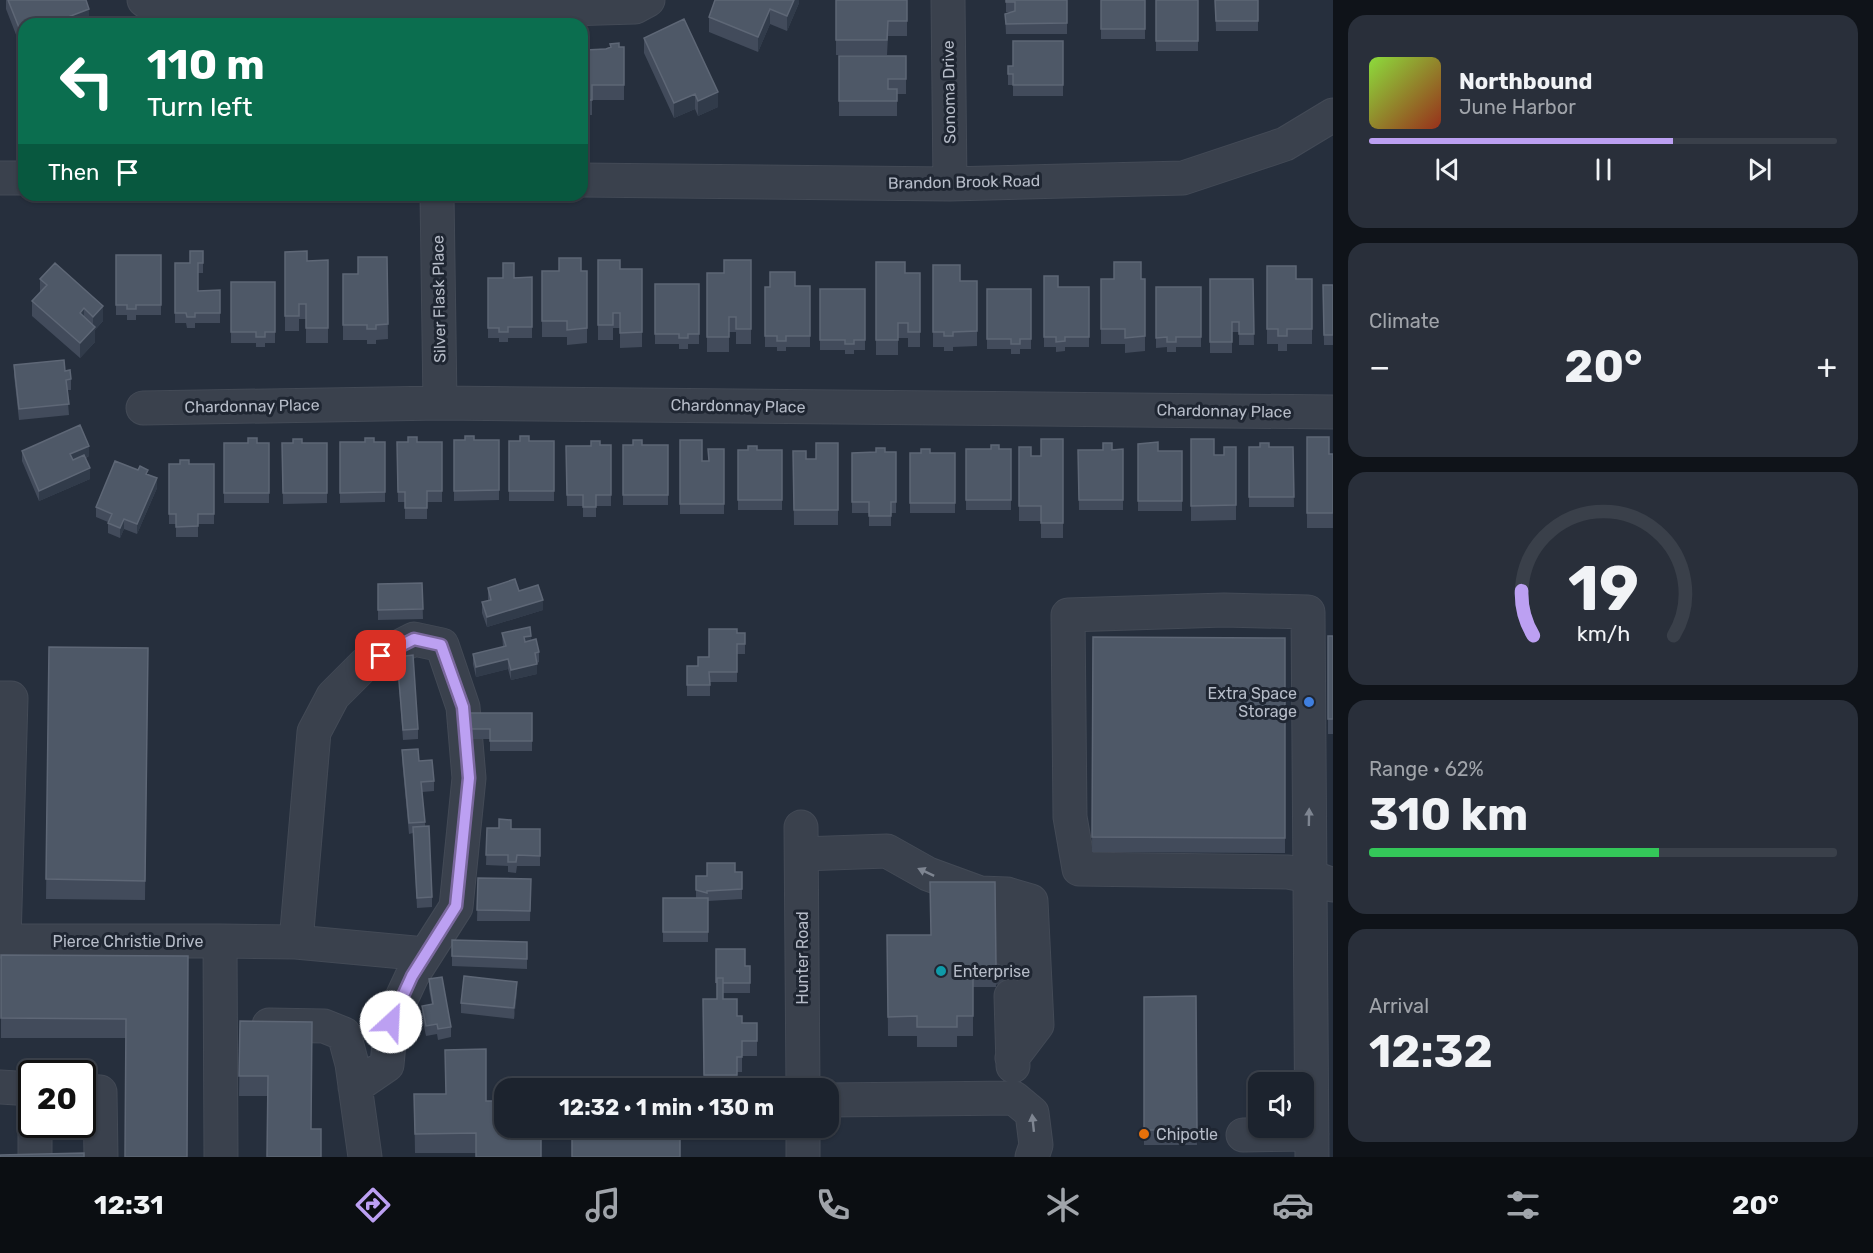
<!DOCTYPE html>
<meta charset="utf-8">
<style>
:root{--surface:#1c232e;--page:#292f3a;--text:#f1f3f6;--muted:#a0a4aa;--line:#3a404a;--accent:#bca0f2}
body{margin:0;font-family:Rubik,sans-serif;background:var(--page);color:var(--text);height:100vh;display:flex;flex-direction:column;font-size:22px;white-space:nowrap}
*{box-sizing:border-box;margin:0}
p{font-size:20px;color:var(--muted)}
.icon{flex:none;width:33px;height:33px;fill:none;stroke:currentColor;stroke-width:2;stroke-linecap:round;stroke-linejoin:round}
.map{position:relative;flex:1;overflow:hidden}
.sheet{display:flex;flex-direction:column;gap:15px;padding:15px;background:#0f1319;width:540px}
.sheet>*{flex:none}
.guide{position:absolute;left:18px;top:18px;width:570px;height:183px;border-radius:18px;box-shadow:0 2px 4px #0004,0 0 0 2px var(--line);background:#0b6e4f;color:#fff;overflow:hidden}
.fabs{position:absolute;left:1248px;top:1072px;display:grid;gap:12px}
.fabs a{display:grid;place-items:center;width:66px;height:66px;border-radius:12px;background:var(--surface);box-shadow:0 2px 4px #0004,0 0 0 2px var(--line);font-size:30px}
.speed{position:absolute;left:18px;top:1060px;display:flex;gap:12px;font-size:30px;font-weight:700;text-align:center}
.speed>*{display:grid;place-content:center;width:78px;height:78px;border-radius:50%;background:var(--surface);box-shadow:0 2px 4px #0004,0 0 0 2px var(--line);line-height:1}
.speed .limit{border:3px solid #111;border-radius:9px;background:#fff;color:#111}
.pin{position:absolute;display:grid;place-items:center;width:51px;height:51px;color:#fff;margin:-26px;border-radius:12px;box-shadow:0 3px 9px #0006}
.me{position:absolute;width:66px;margin:-33px;rotate:25deg;stroke-linejoin:round;filter:drop-shadow(0 0 4px #0008)}
.turn{display:flex;align-items:center;gap:21px;height:126px;padding:0 30px;font-size:27px}
.turn .icon{width:78px;height:78px;stroke-width:2.5}
.turn b{display:block;font-size:42px;line-height:51px}
.then{display:flex;align-items:center;height:57px;padding:0 30px;background:#0003;gap:12px;font-size:22px}
.big{font-size:45px;font-weight:700;line-height:1.1}
.sheet .widget{flex:1;display:flex;flex-direction:column;justify-content:center;gap:9px;min-width:0;padding:0 21px;border-radius:18px;background:var(--page)}
.sheet .dial{align-items:center;gap:0}
.dial svg{height:156px;overflow:visible;fill:none;stroke:var(--line);stroke-width:7;stroke-linecap:round;text-anchor:middle}
.dial text{fill:var(--text);stroke:none}
.song{display:flex;align-items:center;gap:18px}
.cover{width:72px;height:72px;border-radius:9px;background:linear-gradient(135deg,hsl(90 70% 55%),hsl(10 70% 35%))}
.played{height:6px;border-radius:3px;background:linear-gradient(90deg,var(--accent) 65%,var(--line) 65%)}
.keys{display:flex;justify-content:space-around;direction:ltr}
.heat{display:flex;justify-content:space-between;align-items:center;font-size:33px;direction:ltr}
.charge{height:9px;border-radius:4px;background:linear-gradient(90deg,#34c759 62%,var(--line) 0)}
.trip{position:absolute;left:494px;top:1078px;width:345px;height:60px;border-radius:18px;background:var(--surface);box-shadow:0 2px 4px #0004,0 0 0 2px var(--line);font-weight:700;line-height:60px;text-align:center}
.dock{display:flex;height:96px;justify-content:space-around;align-items:center;background:#0b0e12;color:var(--muted)}
.dock .icon{width:42px;height:42px}
.dock .selected{color:var(--accent)}
.dock b{font-size:27px;color:var(--text)}
main{display:flex;flex:1;min-height:0}
.map>svg:first-child{display:block}
</style>
<main>
<div class="map">
<svg width="1333" height="1157" viewBox="0 0 1333 1157">
<rect width="100%" height="100%" fill="#262f3d"/>
<g fill="none" stroke-linecap="round" stroke-linejoin="round">
<path stroke="#3c4452" stroke-width="33" stroke-dasharray="33 16" stroke-linecap="butt" d="M1009,951L1011,996"/>
<defs>
<path id="minor" d="M144,0L166,16L435,13L635,7L648,0
M948,0L950,184
M0,178H24
M582,180L950,184L1183,178L1285,144L1333,115
M437,195L440,403
M143,408L440,403L1333,412
M0,698H11L4,941
M801,827L803,1089
M802,854L887,851L928,874L980,893L1007,894L1009,951
M1007,894L1031,901L1037,1025L1012,1058
M0,941H220L221,1157
M220,941L296,942L425,954
M296,942L314,732L333,696L365,664L414,639L442,645L463,707L469,778L456,907L412,976L391,1021L387,1065L355,1087
M1011,996L1013,1066
M269,1025L324,1026L344,1034L352,1064L365,1157
M0,1087L32,1089
M82,1091L100,1092L101,1157
M828,1100L1014,1098L1032,1113L1036,1145L1032,1157
M803,1128V1157
M1243,1135L1312,1134
M35,1157V1125
M1312,1157L1308,612L1224,610L1068,615L1070,817L1079,869L1288,872L1309,876L1333,885"/>
</defs>
<use href="#minor" stroke="#434a56" stroke-width="35"/>
<use href="#minor" stroke="#3a414d" stroke-width="33"/>
</g>
<path fill="#424b5b" d="M6,0H86L89,24L22,50L6,9Z
M794,0H799V3L787,31L770,24L758,52L709,32V17Z
M836,0H907V36H888L887,55H836Z
M1006,0H1067V34H1006L1005,14L1013,12H1006Z
M1101,0H1145V39H1101Z
M1156,0H1198V51H1156Z
M1215,0H1258V31H1216Z
M582,38L585,50L624,47V100H592V115H582Z
M644,38L718,107L698,116L695,109L674,118L644,53Z
M1063,41V96H1013V85H1008V66H1013Z
M839,56H906V94H897V116H839Z
M203,251V273H198V291L220,290V323H195V328H187L186,323H175V263H190Z
M285,252L307,261L328,260V343H306V319H299V331H285Z
M116,255H161V315H136V320H127V315H116Z
M387,257L388,339L376,340V344H367V340H343V274H358Z
M598,260L620,269H642V347L620,348V328H613V340H598Z
M751,260V344H736V332H729V352H707V273H724Z
M876,262L905,273H920V347H908V338H898V355H876Z
M933,265L960,281H977V346L953,347V351H944V347H933Z
M1267,266L1296,279H1312V344H1287V351H1278V344H1267Z
M542,271H587V343L567,345V337H542Z
M1044,276L1058,287H1089V347H1065V351L1056,352V347H1044Z
M532,277V338H508V342H499V338H488V278Z
M40,279L103,321L95,330V342L80,358L32,316V301L40,292Z
M1101,279H1145V351L1125,353V344H1101Z
M1210,279H1253L1254,345H1239V332H1232V353H1210Z
M231,282H275V343H265V347H256V343H231Z
M655,284H699V344H688V349H679V344H655Z
M1323,285H1333V345H1324Z
M810,286V347H786V351H777V347H765V287Z
M1156,287H1201V347H1176V352H1167V347L1156,348Z
M820,289H865V350H854V354H845V350H820Z
M987,289H1031V349H1020V354H1011V349H987Z
M14,365L65,371L71,379V390H67L69,415L19,420L14,375Z
M1307,437L1329,454H1333V528H1307Z
M1063,439V538H1041V521H1019V447L1031,456H1041Z
M1191,439L1214,455H1224L1236,447V520L1191,521Z
M454,440H499V500L454,501Z
M680,440L702,461H708L724,449V514H680Z
M509,441H554V501H509Z
M340,442H385V502L340,503Z
M397,442H442V502H427V519H405V502H398Z
M224,443H269V503H224Z
M282,443H327V503L283,504Z
M838,443V525H794L793,451L806,459H816Z
M1138,444L1158,451H1182V511H1138Z
M611,445V506H596V517H583V506H567L566,446Z
M623,445H668V505H623Z
M1249,447H1293L1294,507H1249Z
M966,449H1011V510H966Z
M1123,449V510H1079L1078,450Z
M738,450H782V510H738Z
M22,451L89,456L86,458L90,479L39,501L22,461Z
M896,452V513H891V526H869V513H852V453Z
M910,453H955V513H910Z
M169,464H214V524H198V537H176V524H169Z
M148,474L157,488L137,534L124,529L120,538L108,533V522L96,517V507Z
M422,583L423,619L378,620V584Z
M488,588L519,591L543,610L487,627L482,613V602L488,600Z
M502,633L531,640L539,652V662L537,663V674L511,680L508,669L476,677L473,664V654L503,647Z
M737,633H745V654H737V682H710V696H687V666H698Z
M1328,636H1333V734H1328Z
M1093,637L1285,638V853L1092,852Z
M49,647L148,648L145,900L46,899Z
M397,657L418,729V739L403,740Z
M470,713H532V751H490V739H470Z
M402,750L419,761L434,781V791L422,792L432,897V907L417,908L413,833L409,834L402,760Z
M487,828L540,829V866H517L516,873L508,872V866L486,865Z
M735,872H742V899L708,901V942H663V898H696V876H707Z
M478,878L531,879L530,921H477Z
M995,882L996,987H973V1036H957V1047H917V1036H888L887,935H931Z
M452,940L527,942V969L452,966Z
M716,949L745,966H750V993H723V999L742,1023H757V1056H742V1072H737V1089H704L703,999H717Z
M1,955L188,956L126,1038H1Z
M429,979L451,1027V1037L438,1040L437,1034L426,1036L422,1017V1006L432,1005L429,989Z
M517,992L514,1019L461,1013V1003Z
M1196,996L1197,1145H1144V997Z
M240,1021L312,1022L268,1096H239Z
M414,1094L486,1101L476,1153H415Z"/>
<path fill="#313b4a" d="M794,0H799V3L787,31V16Z
M89,9V24H50Z
M770,9V24L758,52V37Z
M24,34V49L22,50V35Z
M718,92V107L698,116V101Z
M695,94V109L674,118V103Z
M103,306V321L95,330V342L80,358V343L93,328V317Z
M84,308V324L80,313Z
M89,446V456L70,464V454Z
M90,468V479L39,501V491Z
M157,478V488L137,534V524Z
M124,519V529L120,538V528Z
M543,600V610L487,627V617Z
M531,636V646L524,647V637Z
M508,659V669L476,677V667Z
M537,664V674L511,680V670Z
M517,982V992L514,1019V1008Z"/>
<path fill="#4e5867" stroke="#5e6776" stroke-width="1.5" d="M8,0H86L89,9L50,24H24V34L22,35Z
M715,0H794L787,16L770,9L758,37L709,17Z
M836,0H907V21H888L887,40H836Z
M1006,0H1067V23L1006,24L1005,14L1015,11V2H1006Z
M1101,0H1145V29H1101Z
M1156,0H1198V41H1156Z
M1215,0H1258V21H1216Z
M684,19L718,92L698,101L695,94L674,103L644,38Z
M582,38H585V50L606,49L611,47L610,44L619,43V47H624V85H592V100H582Z
M1013,41H1063V85H1013V74H1008V66H1013Z
M839,56H906V79H888V89H897V101H839Z
M190,251H203V263H198V291L220,290V313H195V317H187L186,313H175V263H190Z
M307,251V261L328,260V328H306V304H299V316H285V252Z
M116,255H161V305H136V309H127V305H116Z
M358,257H387L388,324L376,325V329H367V325H343V274H358Z
M559,258H581V271H587V328L567,330V321H542V271H559Z
M598,260H620V269H642V332L620,333V313H613V325H598Z
M724,260H751V329H736V317H729V337H707V273H724Z
M876,262H905V273H920V332H908V323H898V340H876Z
M1114,262H1141V279H1145V336L1125,338V329H1101V279H1114Z
M55,263L103,306L93,317L84,308L80,313L95,327L80,343L32,301L47,285L40,279Z
M503,263H514V278L532,277V327H508V332H499V328H488V278H503Z
M933,265H960V281H977V331L953,332V336H944V332H933Z
M1267,266H1296V279H1312V329H1287V336H1278V329H1267Z
M770,272H795V286H810V336H786V341H777V336H765V287H770Z
M1044,276H1058V287H1089V337H1065V341L1056,342V337H1044Z
M1210,279H1253L1254,334H1239V322H1232V342H1210Z
M231,282H275V332H265V337H256V332H231Z
M655,284H699V334H688V338H679V334H655Z
M1323,285H1333V335H1324Z
M1156,287H1201V337H1176V342H1167V337L1156,338Z
M820,289H865V340H854V344H845V340H820Z
M987,289H1031V339H1020V344H1011V339H987Z
M64,360L65,371L70,370L71,379L66,380L69,404L19,409L14,365Z
M80,425L89,446L70,454L73,460L84,455L90,468L39,491L22,451Z
M465,436H474V440H499V490L454,491V440H465Z
M520,436H529V441H554V491H509V441H520Z
M408,437H417V442H442V491H427V508H405V492H398L397,442H408Z
M1307,437H1329V454H1333V513H1307Z
M248,438H257V443H269V493H224V443H248Z
M365,438H374V442H385V492L340,493V442H365Z
M293,439H302V443H327V493H283L282,443H293Z
M1041,439H1063V523H1041V506H1019V447H1031V456H1041Z
M1191,439H1214V455H1224V447H1236V505L1191,506Z
M633,440H642V445H668V495H623V445H633Z
M680,440H702V461H709L708,449H724V504H680Z
M591,441H600V445H611V495H596V507H583V495H567L566,446H591Z
M1158,442V451H1182V501H1138V444Z
M816,443H838V510H794L793,451H806V459H816Z
M1103,443H1112V450L1123,449V500H1079L1078,450H1103Z
M1260,443H1269V447H1293L1294,497H1249V447H1260Z
M991,445H999V449H1011V500H966V449H991Z
M748,446H757V450H782V500H738V450H748Z
M876,448H885V452H896V502H891V516H869V502H852V453L876,452Z
M921,449H930V453H955V503H910V453H921Z
M180,460H189V464H214V514H198V526L176,527V514H169V464H180Z
M115,461L138,470L140,466L148,470L146,474L157,478L137,524L124,519L120,528L108,523L112,514L96,507Z
M515,579L519,591L538,585L543,600L487,617L482,602L491,600L488,588Z
M422,583L423,609L378,610V584Z
M530,627L531,636L524,637L525,642L536,639L539,652L535,653L537,664L511,670L508,659L476,667L473,654L506,646L502,633Z
M709,629H737V633H745V644H737V672H709L710,685H687V666H698V657H709Z
M1328,636H1333V719H1328Z
M1093,637L1285,638V838L1092,837Z
M49,647L148,648L145,881L46,879Z
M413,655L418,729L403,730L397,657Z
M470,713H532V741H490V729H470Z
M418,749L419,761L432,760L434,781L421,782L425,822L409,823L402,750Z
M499,819L511,820V829H540V856L517,855L516,862H508V855H486L487,828H499Z
M429,826L432,897L417,898L413,827Z
M707,863H735V872H742V889L707,891V893L696,890V876H707Z
M478,878L531,879L530,911L477,910Z
M930,882H995L996,967H973V1016H957V1027H917V1016L888,1017L887,935H931Z
M663,898H708V932H663Z
M452,940L527,942V959L452,956Z
M716,949H745V966H750V983H723V978H717L716,983Z
M1,955L188,956L187,1157H125L126,1019L1,1018Z
M464,976L517,982L514,1008L461,1003Z
M442,977L451,1027L438,1029L437,1024L426,1026L422,1006L433,1004L429,979Z
M717,978H723V999H737V1016H742V1023H757V1041H742V1057H737V1075H704L703,999H717Z
M1196,996L1197,1130H1144V997Z
M240,1021L312,1022L311,1129H321V1157H267L268,1076H239Z
M486,1049V1101H504V1128H541V1157H476V1133L415,1134L414,1094H446L445,1050Z
M572,1128H680V1157H572Z
M84,1153V1157H0V1155Z"/>
<defs><path id="oneway-solid" d="M-6-.8H1V-3.2L6.5 0L1 3.2V.8H-6Z" transform="scale(1.5)"/></defs>
<g fill="#7e8591">
<use href="#oneway-solid" transform="translate(1309 817) rotate(-89)"/>
<use href="#oneway-solid" transform="translate(926 872) rotate(-155)"/>
<use href="#oneway-solid" transform="translate(1033 1123) rotate(-96)"/>
</g>
<g fill="none" stroke-linecap="round" stroke-linejoin="round">
<defs>
<path id="route" d="M381,656L414,639L441,645L463,707L469,778L456,906L412,976L391,1022"/>
</defs>
<use href="#route" stroke="#7a689d" stroke-width="15"/>
<use href="#route" stroke="#bca0f2" stroke-width="10"/>
</g>
<circle fill="#3f7fe0" stroke="#1f2632" stroke-width="2" cx="1309" cy="702" r="6"/>
<circle fill="#0f9aa8" stroke="#1f2632" stroke-width="2" cx="941" cy="971" r="6"/>
<circle fill="#e8710a" stroke="#1f2632" stroke-width="2" cx="1144" cy="1134" r="6"/>
<g text-anchor="middle" dominant-baseline="central" stroke-width="6" stroke-linejoin="round" paint-order="stroke">
<g font-size="16" fill="#b6bcc8" stroke="#1f2632">
<text transform="translate(949 92) rotate(-91)">Sonoma Drive</text>
<text transform="translate(964 182) rotate(-1)">Brandon Brook Road</text>
<text transform="translate(439 299) rotate(-91)">Silver Flask Place</text>
<text transform="translate(252 406) rotate(-1)">Chardonnay Place</text>
<text transform="translate(738 406) rotate(1)">Chardonnay Place</text>
<text transform="translate(1224 411) rotate(1)">Chardonnay Place</text>
<text x="128" y="941">Pierce Christie Drive</text>
<text transform="translate(802 958) rotate(-90)">Hunter Road</text>
</g>
<g font-size="16" fill="#b6bcc8" stroke="#1f2632" text-anchor="start">
<text x="1297" y="693" text-anchor="end">Extra Space<tspan x="1297" dy="18">Storage</tspan></text>
<text x="953" y="971">Enterprise</text>
<text x="1156" y="1134">Chipotle</text>
</g>
</g>
</svg>
<div class="fabs">
<a><svg class="icon" aria-label="sound" viewBox="0 0 24 24"><path d="M4 9h4l5-4v14l-5-4H4zM17 9q2 3 0 6"/></svg></a>
</div>
<div class="speed"><div class="limit">20</div></div>
<div class="pin" style="left:381px;top:656px;background:#d93025"><svg class="icon" aria-label="arrive" viewBox="0 0 24 24"><path d="M6 21V4h12l-3 4 3 4H6"/></svg></div>
<svg class="me" style="left:391px;top:1022px" viewBox="-20 -20 40 40"><circle r="19" fill="#fff"/><path d="M0-13L10 11 0 6-10 11z" fill="#bca0f2"/></svg>
<div class="trip">12:32 · 1 min · 130 m</div>
<div class="guide">
<div class="turn"><svg class="icon" aria-label="left" viewBox="0 0 24 24"><path d="M17 20v-9H6M10 6l-5 5 5 5"/></svg><div><b>110 m</b>Turn left</div></div>
<div class="then">Then<svg class="icon" aria-label="arrive" viewBox="0 0 24 24"><path d="M6 21V4h12l-3 4 3 4H6"/></svg></div>
</div>
</div>
<section class="sheet">
<div class="widget">
<div class="song"><i class="cover"></i><div><b>Northbound</b><p>June Harbor</p></div></div>
<div class="played"></div>
<div class="keys"><svg class="icon" aria-label="previous" viewBox="0 0 24 24"><path d="M18 5L8 12l10 7zM5 5v14"/></svg><svg class="icon" aria-label="pause" viewBox="0 0 24 24"><path d="M8 5v14M16 5v14"/></svg><svg class="icon" aria-label="next" viewBox="0 0 24 24"><path d="M6 5l10 7-10 7zM19 5v14"/></svg></div>
</div>
<div class="widget"><p>Climate</p>
<div class="heat"><a>−</a><b class="big">20°</b><a>+</a></div>
</div>
<div class="widget dial"><svg viewBox="0 0 100 80">
<path d="M14 69A42 42 0 1 1 86 69"/>
<path d="M14 69A42 42 0 0 1 8 46" stroke="#bca0f2"/>
<text x="50" y="56" font-size="32" font-weight="700">19</text>
<text x="50" y="72" font-size="11">km/h</text>
</svg></div>
<div class="widget"><p>Range · 62%</p><b class="big">310 km</b><div class="charge"></div></div>
<div class="widget"><p>Arrival</p><b class="big">12:32</b></div>
</section>
</main>
<nav class="dock">
<b>12:31</b>
<svg class="icon selected" aria-label="directions" viewBox="0 0 24 24"><path d="M12 3l9 9-9 9-9-9zM9 14v-3h6M13 9l2 2-2 2"/></svg>
<svg class="icon" aria-label="music" viewBox="0 0 24 24"><path d="M9 18V5l10-2v13"/><circle cx="6" cy="18" r="3"/><circle cx="16" cy="16" r="3"/></svg>
<svg class="icon" aria-label="phone" viewBox="0 0 24 24"><path d="M5 4h4l2 5-3 2q2 4 5 5l2-3 5 2v4C11 20 4 13 5 4z"/></svg>
<svg class="icon" aria-label="climate" viewBox="0 0 24 24"><path d="M12 3v18M4 7l16 10M4 17L20 7"/></svg>
<svg class="icon" aria-label="car" viewBox="0 0 24 24"><path d="M5 17H2v-5l4-1 3-4h7l3 4 3 1v5h-3M9 17h6M6 11h13"/><circle cx="7" cy="17" r="2"/><circle cx="17" cy="17" r="2"/></svg>
<svg class="icon" aria-label="filters" viewBox="0 0 24 24"><path d="M4 7h16M4 17h16"/><circle cx="9" cy="7" r="2"/><circle cx="15" cy="17" r="2"/></svg>
<b>20°</b>
</nav>
